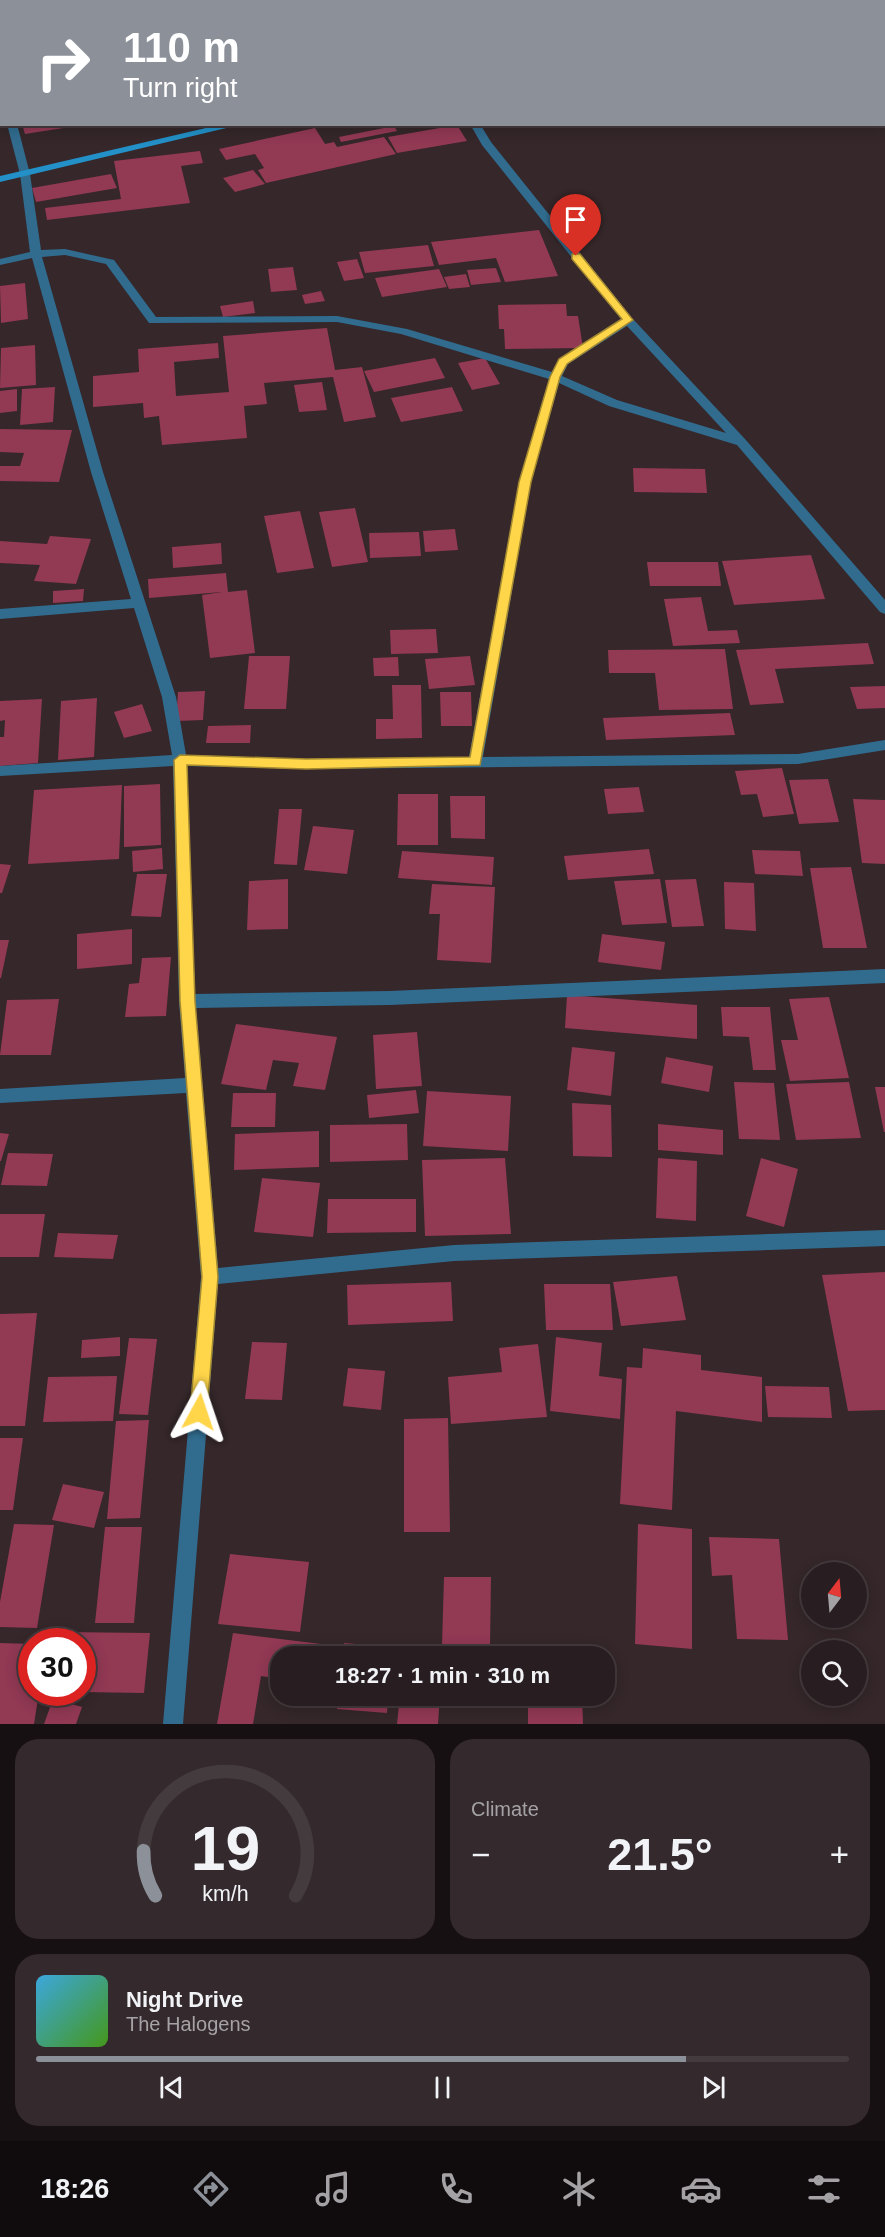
<!DOCTYPE html>
<meta charset="utf-8">
<style>
:root{--surface:#281d20;--page:#342a2d;--text:#f1f3f6;--muted:#a5a2a5;--line:#443b3e;--accent:#8c9099}
body{margin:0;font-family:Helvetica,sans-serif;background:var(--page);color:var(--text);height:100vh;display:flex;flex-direction:column;font-size:22px;white-space:nowrap}
*{box-sizing:border-box;margin:0}
p{font-size:20px;color:var(--muted)}
.icon{flex:none;width:33px;height:33px;fill:none;stroke:currentColor;stroke-width:2;stroke-linecap:round;stroke-linejoin:round}
.map{position:relative;height:1724px;overflow:hidden}
.sheet{display:flex;flex-direction:column;gap:15px;padding:15px;background:#161012;flex:1}
.sheet>*{flex:none}
.top-card{position:absolute;left:0px;top:0px;width:885px;height:126px;box-shadow:0 3px 15px #0003,0 0 0 2px var(--line);background:#8c9099;color:#fff;overflow:hidden}
.needle{width:39px;rotate:16deg}
.tools{position:absolute;left:801px;top:1562px;display:grid;gap:12px}
.tools a{display:grid;place-items:center;width:66px;height:66px;border-radius:50%;background:var(--surface);box-shadow:0 3px 15px #0003,0 0 0 2px var(--line);font-size:30px}
.speed{position:absolute;left:18px;top:1628px;display:flex;gap:12px;font-size:30px;font-weight:700;text-align:center}
.speed>*{display:grid;place-content:center;width:78px;height:78px;border-radius:50%;background:var(--surface);box-shadow:0 3px 15px #0003,0 0 0 2px var(--line);line-height:1}
.speed .limit{border:9px solid #d22;background:#fff;color:#111}
.pin{position:absolute;display:grid;place-items:center;width:51px;height:51px;color:#fff;margin:-62px -26px;border-radius:50% 50% 50% 0;rotate:-45deg;box-shadow:0 0 6px #0007}
.pin .icon{rotate:45deg}
.me{position:absolute;width:66px;margin:-33px;rotate:5deg;stroke-linejoin:round;filter:drop-shadow(0 0 4px #0008)}
.turn{display:flex;align-items:center;gap:21px;height:126px;padding:0 24px;font-size:27px}
.turn .icon{width:78px;height:78px;stroke-width:2.5}
.turn b{display:block;font-size:42px;line-height:51px}
.big{font-size:45px;font-weight:600;line-height:1.1}
.sheet .widget{flex:1;display:flex;flex-direction:column;justify-content:center;gap:9px;min-width:0;padding:0 21px;border-radius:24px;background:var(--page)}
.sheet .dial{align-items:center;gap:0}
.dial svg{height:156px;overflow:visible;fill:none;stroke:var(--line);stroke-width:7;stroke-linecap:round;text-anchor:middle}
.dial text{fill:var(--text);stroke:none}
.song{display:flex;align-items:center;gap:18px}
.cover{width:72px;height:72px;border-radius:9px;background:linear-gradient(135deg,hsl(200 70% 55%),hsl(100 70% 35%))}
.played{height:6px;border-radius:3px;background:linear-gradient(90deg,var(--accent) 80%,var(--line) 80%)}
.keys{display:flex;justify-content:space-around;direction:ltr}
.heat{display:flex;justify-content:space-between;align-items:center;font-size:33px;direction:ltr}
.sheet .tiles{flex:1;display:grid;gap:15px;grid-template-columns:1fr 1fr}
.widget:last-child{grid-column:span 2}
.trip{position:absolute;left:270px;top:1646px;width:345px;height:60px;border-radius:24px;background:var(--surface);box-shadow:0 3px 15px #0003,0 0 0 2px var(--line);font-weight:600;line-height:60px;text-align:center}
.menu{display:flex;height:96px;justify-content:space-around;align-items:center;background:#100c0d;color:var(--muted)}
.menu .icon{width:42px;height:42px}
.menu .selected{color:var(--accent)}
.menu b{font-size:27px;color:var(--text)}
.map>svg:first-child{display:block}
</style>
<div class="map">
<svg width="885" height="1724" viewBox="0 0 885 1724">
<rect width="100%" height="100%" fill="#35272a"/>
<path fill="#923954" d="M22,124H69L70,127L25,134Z
M457,125L467,141L397,153L388,137Z
M394,126L397,131L341,142L339,137Z
M315,128L325,144L334,142L337,147L384,137L396,154L266,183L258,170L264,168L255,154L226,160L219,149Z
M200,151L203,163L181,166L190,203L47,220L45,208L121,199L114,161Z
M253,170L265,184L235,192L223,178Z
M111,174L117,188L36,202L32,188Z
M539,230L558,276L505,282L496,258L439,265L431,242Z
M428,245L434,266L365,273L359,252Z
M357,259L364,278L344,281L337,262Z
M293,267L297,290L271,292L268,269Z
M496,268L501,282L471,285L467,270Z
M439,269L447,287L382,297L375,278Z
M466,274L470,287L449,289L444,277Z
M25,283L28,319L1,323L0,286Z
M321,291L325,301L305,304L302,295Z
M253,301L255,313L223,317L220,306Z
M566,304L567,316H578L583,348L505,349L504,329H499L498,305Z
M327,328L335,370L362,367L376,417L344,422L333,377L264,383L267,404L244,406L247,438L162,445L159,416L144,418L143,403L93,407V376L139,372L138,349L218,343L219,358L174,362L176,396L229,392L223,336Z
M35,345L36,385L0,388L1,348Z
M435,358L445,378L374,392L364,371Z
M485,358L500,384L472,390L458,363Z
M322,382L327,410L299,412L294,385Z
M55,387L53,422L20,425L22,389Z
M452,387L463,411L401,422L391,398Z
M17,389V411L0,413V391Z
M0,429L72,430L59,482L0,481V466H20L24,453L0,452Z
M633,468L705,469L707,493L634,492Z
M355,508L368,562L332,567L319,512Z
M300,511L314,568L277,573L264,516Z
M455,529L458,550L425,552L423,531Z
M419,532L421,556L370,558L369,533Z
M50,536L91,539L76,584L34,581L40,565L0,563V541L47,544Z
M221,543L222,564L173,568L172,547Z
M811,555L825,599L734,605L722,561Z
M647,562H718L721,586H650Z
M226,573L228,592L247,590L255,653L210,658L202,595L222,592L149,598L148,579Z
M84,589L83,601L53,603V591Z
M701,597L708,631L737,630L740,643L673,646L664,599Z
M436,629L438,653L391,654L390,630Z
M868,643L874,664L775,669L784,703L750,705L736,650Z
M725,649L733,709L659,710L655,673H609L608,650Z
M249,656H290L286,709H244Z
M470,656L475,685L429,689L425,659Z
M398,657L399,676H374L373,658Z
M392,685H421L422,738L376,739V719H393Z
M885,686V708L857,709L850,687Z
M205,691L203,720L176,721L178,692Z
M440,692H471L472,726H441Z
M97,698L94,757L58,760L61,701Z
M42,699L38,763L0,766V737H4L5,720L0,721V701Z
M142,704L152,731L124,738L114,712Z
M730,713L735,735L606,740L603,718Z
M251,725L250,743H206L208,726Z
M782,768L794,814L763,817L757,794L741,795L735,771Z
M828,779L839,822L799,824L789,780Z
M160,784L161,845L124,847V786Z
M122,785L119,859L28,864L34,790Z
M639,787L644,812L608,814L604,789Z
M398,794H438V845H397Z
M450,796H485V839L451,838Z
M853,799L885,800V864L862,863Z
M279,809H302L297,865L274,864Z
M313,826L354,830L347,874L304,870Z
M162,848L163,869L133,872L132,851Z
M649,849L654,874L568,880L564,856Z
M752,850L800,851L803,876L755,874Z
M402,851L494,857L492,885L398,878Z
M0,864L11,865L2,893H0Z
M851,867L867,948H823L810,868Z
M137,874H167L161,917L131,916Z
M288,879V929L247,930L249,881Z
M660,879L667,923L622,925L614,881Z
M696,879L704,926L672,927L665,880Z
M724,882L754,883L756,931L725,929Z
M432,884L495,887L491,963L437,960L440,914H429Z
M132,929V964L77,969V934Z
M602,934L665,942L661,970L598,962Z
M0,940H9L1,978H0Z
M171,957L166,1016L125,1017L129,984L139,983L142,958Z
M567,995L697,1005V1039L565,1028Z
M829,997L849,1078L790,1081L781,1040H798L789,999Z
M59,999L51,1055H0L7,1000Z
M721,1007H770L776,1070H753L749,1037L723,1036Z
M236,1024L337,1037L325,1090L293,1086L299,1063L273,1060L266,1090L221,1084Z
M417,1032L422,1086L376,1089L373,1035Z
M572,1047L615,1052L611,1096L567,1090Z
M666,1057L713,1066L709,1092L661,1083Z
M734,1082L774,1083L780,1140L739,1139Z
M849,1082L861,1138L796,1140L786,1084Z
M875,1087H885V1132H884Z
M416,1090L419,1113L369,1118L367,1095Z
M427,1091L511,1096L508,1151L423,1146Z
M233,1093H276L275,1127H231Z
M572,1103L611,1105L612,1157L573,1156Z
M407,1124L408,1160L330,1162V1125Z
M658,1124L723,1130V1155L658,1150Z
M319,1131V1167L234,1170L235,1134Z
M0,1133L9,1134L1,1161H0Z
M8,1153L53,1154L47,1186L1,1185Z
M505,1158L511,1234L425,1236L422,1160Z
M658,1158L697,1161L696,1221L656,1218Z
M761,1158L798,1169L784,1227L746,1216Z
M262,1178L320,1183L313,1237L254,1232Z
M328,1199H416V1232L327,1233Z
M0,1214H45L39,1257H0Z
M58,1233L118,1235L113,1259L54,1257Z
M885,1272V1410L848,1411L822,1275Z
M677,1276L686,1320L621,1326L613,1282Z
M451,1282L453,1321L348,1325L347,1285Z
M544,1284H610L613,1330H546Z
M37,1313L25,1426H0V1314Z
M120,1337V1356L81,1358L82,1340Z
M556,1337L602,1343L599,1376L622,1379L620,1419L550,1411Z
M129,1338L157,1339L148,1415L119,1414Z
M252,1342L287,1343L282,1400L245,1399Z
M538,1344L547,1417L451,1424L448,1377L502,1372L499,1348Z
M643,1348L701,1355V1370L762,1377V1422L676,1411L672,1510L620,1504L627,1367L642,1368Z
M348,1368L385,1371L381,1410L343,1406Z
M117,1376L113,1421L43,1422L48,1377Z
M765,1386L829,1387L832,1418L768,1417Z
M448,1418L450,1532H404V1419Z
M149,1420L140,1518L107,1519L116,1421Z
M0,1438H23L13,1510H0Z
M63,1484L104,1492L94,1528L52,1520Z
M14,1524L54,1525L37,1628L0,1627V1602Z
M638,1524L692,1529V1649L635,1644Z
M105,1527H142L134,1623H95Z
M709,1537L779,1539L788,1640L737,1639L732,1575L712,1576Z
M230,1554L309,1562L300,1632L218,1624Z
M444,1577H491L490,1646L442,1645Z
M59,1632L150,1633L144,1693L82,1692V1641H58Z
M233,1633L337,1646L335,1656H280V1679L261,1676L253,1724H217Z
M0,1643L32,1644V1692H39L34,1724H0Z
M344,1643L393,1647L392,1656H342Z
M447,1653L567,1654V1656H447Z
M338,1695H388L387,1713L337,1709Z
M400,1695H440L438,1724H397Z
M447,1695H582L583,1724H528V1702L447,1701Z
M53,1699L82,1707L76,1724H44Z"/>
<g fill="none" stroke-linecap="round" stroke-linejoin="round">
<path fill="#316c8f" fill-rule="evenodd" d="M0,0H6L2,2L0,10Z
M18,0H76L17,2Z
M425,0H435V2H425Z
M615,0H625V2H615Z
M0,77H2V89L0,88Z
M7,124H17L30,174L41,250L65,249L114,260L156,317L337,316L407,329L552,372L559,359L621,319L482,145L470,124H480L491,142L632,318L745,439L885,600V614L880,612L737,445L609,406L559,383L531,482L483,757L798,754L885,740V750L798,764L306,769L187,766L195,994L390,991L885,969V983L390,1005L196,1008L218,1268L454,1245L885,1230V1246L454,1261L218,1284L183,1724H163L201,1277L186,1093L0,1103V1089L185,1078L179,1001L173,766L0,776V766L172,755L162,697L134,608L0,619V609L131,599L91,472L32,258L0,265V259L30,252L20,174ZM65,255L106,264L149,323L337,322L401,334L549,379L519,482L469,757L306,759L186,755L176,697L103,472L42,257ZM627,326L726,433L617,400L562,376L568,364Z"/>
<path fill="#2390c7" fill-rule="evenodd" d="M756,0H770L755,2Z
M223,124H243L0,182V176Z"/>
</g>
<path fill="#ffd54a" stroke="#a68a30" stroke-width="1.5" d="M572,254H580L633,320L567,364L560,377L531,482L480,765L306,769L187,765L195,1001L218,1277L207,1412L205,1418L199,1420L193,1418L190,1412L202,1277L180,1001L174,760L180,755L306,759L470,757L519,482L550,377L559,359L622,319L572,259Z"/>
</svg>
<div class="tools">
<a><svg class="needle" viewBox="-14 -14 28 28"><path d="M0-13l5 13h-10z" fill="#e53935"/><path d="M0 13l5-13h-10z" fill="#a5a2a5"/></svg></a>
<a><svg class="icon" aria-label="search" viewBox="0 0 24 24"><circle cx="10" cy="10" r="6"/><path d="M15 15l6 6"/></svg></a>
</div>
<div class="speed"><div class="limit">30</div></div>
<div class="pin" style="left:576px;top:256px;background:#d93025"><svg class="icon" aria-label="arrive" viewBox="0 0 24 24"><path d="M6 21V4h12l-3 4 3 4H6"/></svg></div>
<svg class="me" style="left:199px;top:1412px" viewBox="-20 -20 40 40"><path d="M0-17L14 15 0 8-14 15z" fill="#ffd54a" stroke="#fff" stroke-width="4"/></svg>
<div class="trip">18:27 · 1 min · 310 m</div>
<div class="top-card">
<div class="turn"><svg class="icon" aria-label="right" viewBox="0 0 24 24"><path d="M7 20v-9h11M14 6l5 5-5 5"/></svg><div><b>110 m</b>Turn right</div></div>
</div>
</div>
<section class="sheet">
<div class="tiles">
<div class="widget dial"><svg viewBox="0 0 100 80">
<path d="M14 69A42 42 0 1 1 86 69"/>
<path d="M14 69A42 42 0 0 1 8 46" stroke="#8c9099"/>
<text x="50" y="56" font-size="32" font-weight="700">19</text>
<text x="50" y="72" font-size="11">km/h</text>
</svg></div>
<div class="widget"><p>Climate</p>
<div class="heat"><a>−</a><b class="big">21.5°</b><a>+</a></div>
</div>
<div class="widget">
<div class="song"><i class="cover"></i><div><b>Night Drive</b><p>The Halogens</p></div></div>
<div class="played"></div>
<div class="keys"><svg class="icon" aria-label="previous" viewBox="0 0 24 24"><path d="M18 5L8 12l10 7zM5 5v14"/></svg><svg class="icon" aria-label="pause" viewBox="0 0 24 24"><path d="M8 5v14M16 5v14"/></svg><svg class="icon" aria-label="next" viewBox="0 0 24 24"><path d="M6 5l10 7-10 7zM19 5v14"/></svg></div>
</div>
</div>
</section>
<nav class="menu">
<b>18:26</b>
<svg class="icon selected" aria-label="directions" viewBox="0 0 24 24"><path d="M12 3l9 9-9 9-9-9zM9 14v-3h6M13 9l2 2-2 2"/></svg>
<svg class="icon" aria-label="music" viewBox="0 0 24 24"><path d="M9 18V5l10-2v13"/><circle cx="6" cy="18" r="3"/><circle cx="16" cy="16" r="3"/></svg>
<svg class="icon" aria-label="phone" viewBox="0 0 24 24"><path d="M5 4h4l2 5-3 2q2 4 5 5l2-3 5 2v4C11 20 4 13 5 4z"/></svg>
<svg class="icon" aria-label="climate" viewBox="0 0 24 24"><path d="M12 3v18M4 7l16 10M4 17L20 7"/></svg>
<svg class="icon" aria-label="car" viewBox="0 0 24 24"><path d="M5 17H2v-5l4-1 3-4h7l3 4 3 1v5h-3M9 17h6M6 11h13"/><circle cx="7" cy="17" r="2"/><circle cx="17" cy="17" r="2"/></svg>
<svg class="icon" aria-label="filters" viewBox="0 0 24 24"><path d="M4 7h16M4 17h16"/><circle cx="9" cy="7" r="2"/><circle cx="15" cy="17" r="2"/></svg>
</nav>
